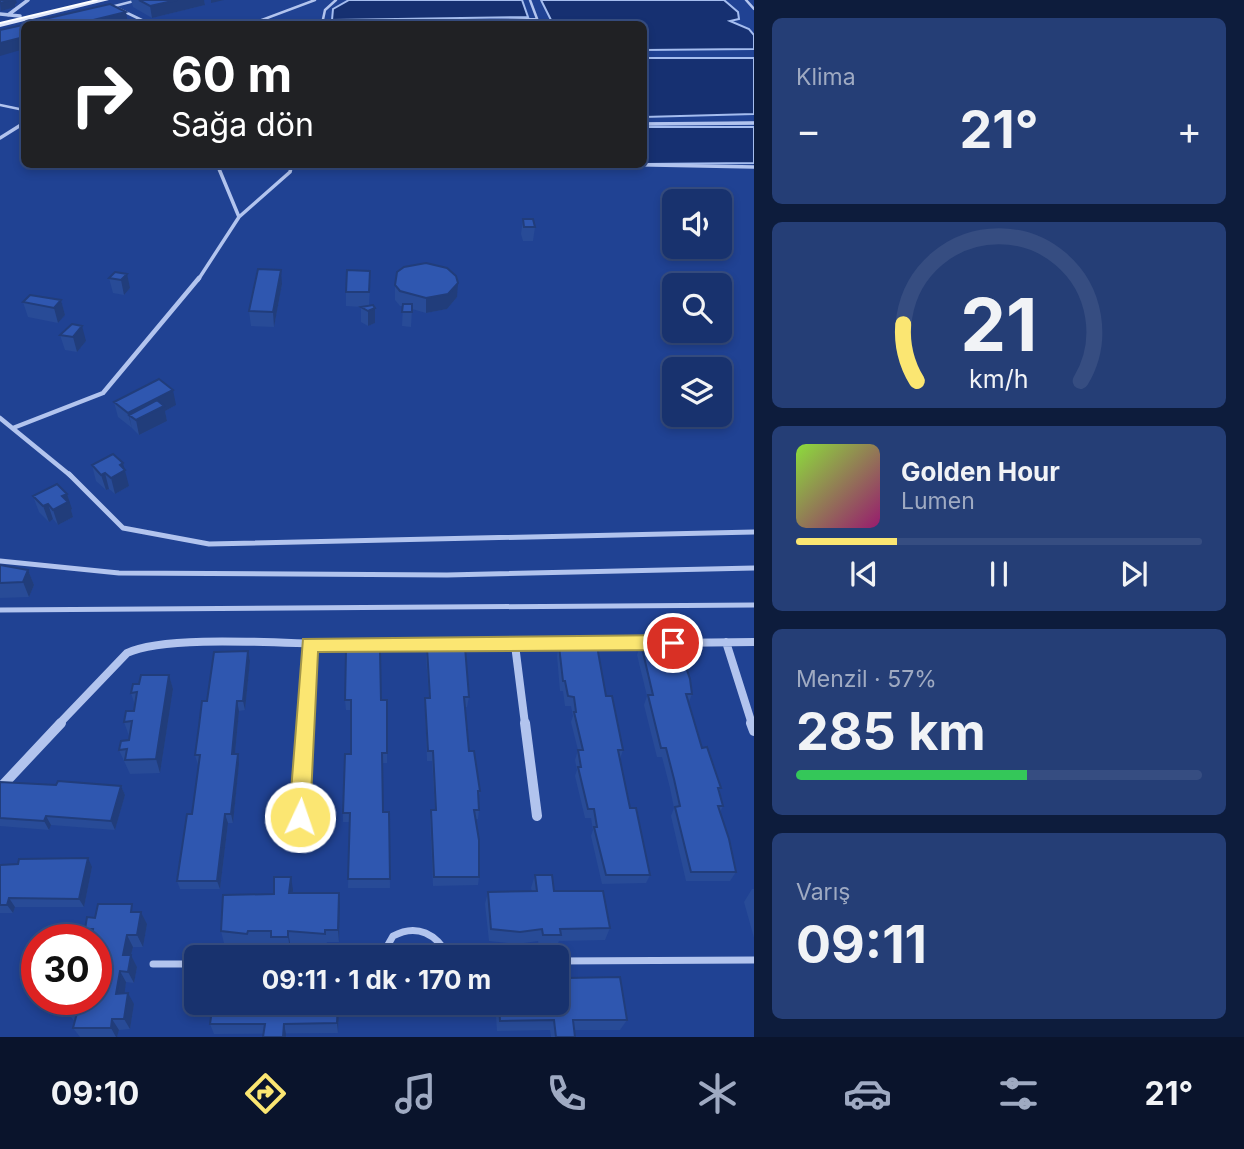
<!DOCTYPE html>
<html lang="tr">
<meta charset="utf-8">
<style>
:root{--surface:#18326e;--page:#253e76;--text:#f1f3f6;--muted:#9faac2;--line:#364d81;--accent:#fbe672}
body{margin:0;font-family:Inter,sans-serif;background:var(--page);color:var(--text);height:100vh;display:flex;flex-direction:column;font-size:26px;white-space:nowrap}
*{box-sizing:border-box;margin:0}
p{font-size:23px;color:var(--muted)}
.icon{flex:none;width:38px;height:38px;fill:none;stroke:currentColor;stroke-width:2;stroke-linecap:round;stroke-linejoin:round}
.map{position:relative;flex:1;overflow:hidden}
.details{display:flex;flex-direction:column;gap:18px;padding:18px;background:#0d1c3c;width:490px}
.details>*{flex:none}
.banner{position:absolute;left:21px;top:21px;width:626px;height:147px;border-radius:10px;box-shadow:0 4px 10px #0003,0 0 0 2px var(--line);background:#202124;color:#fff;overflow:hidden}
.buttons{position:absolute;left:662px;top:189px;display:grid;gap:14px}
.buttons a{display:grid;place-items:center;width:70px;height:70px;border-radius:10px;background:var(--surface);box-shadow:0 4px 10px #0003,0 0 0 2px var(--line);font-size:35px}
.speed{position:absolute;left:21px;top:924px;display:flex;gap:14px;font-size:35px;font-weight:700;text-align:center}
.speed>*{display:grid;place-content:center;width:91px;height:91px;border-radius:50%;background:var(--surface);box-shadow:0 4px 10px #0003,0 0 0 2px var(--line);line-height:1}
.speed .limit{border:10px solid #d22;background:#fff;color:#111}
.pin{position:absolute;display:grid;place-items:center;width:60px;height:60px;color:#fff;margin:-30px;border:4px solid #fff;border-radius:50%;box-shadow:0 2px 7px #0007}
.me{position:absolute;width:77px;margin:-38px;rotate:3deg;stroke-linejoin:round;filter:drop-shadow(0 0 5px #0008)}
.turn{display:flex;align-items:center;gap:24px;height:147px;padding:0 35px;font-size:32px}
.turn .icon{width:91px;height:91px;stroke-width:2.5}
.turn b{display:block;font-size:49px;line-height:60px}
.big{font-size:52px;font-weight:700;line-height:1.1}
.details .card{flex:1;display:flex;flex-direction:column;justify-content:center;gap:10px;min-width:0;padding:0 24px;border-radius:10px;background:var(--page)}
.details .dial{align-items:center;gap:0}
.dial svg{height:182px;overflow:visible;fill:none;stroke:var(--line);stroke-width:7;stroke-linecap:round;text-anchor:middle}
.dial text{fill:var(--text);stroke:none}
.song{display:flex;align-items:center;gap:21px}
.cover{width:84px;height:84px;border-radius:10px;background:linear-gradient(135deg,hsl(90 70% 55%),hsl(320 70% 35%))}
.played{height:7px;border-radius:4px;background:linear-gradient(90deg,var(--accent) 25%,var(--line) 25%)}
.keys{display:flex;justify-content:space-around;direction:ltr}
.heat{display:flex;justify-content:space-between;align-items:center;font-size:38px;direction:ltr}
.charge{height:10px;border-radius:5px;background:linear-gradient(90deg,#34c759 57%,var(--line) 0)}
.trip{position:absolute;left:184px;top:945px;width:385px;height:70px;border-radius:10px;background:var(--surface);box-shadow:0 4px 10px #0003,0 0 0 2px var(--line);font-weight:700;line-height:70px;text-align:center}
.tabs{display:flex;height:112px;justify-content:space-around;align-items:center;background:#0a142c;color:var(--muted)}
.tabs .icon{width:49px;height:49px}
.tabs .current{color:var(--accent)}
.tabs b{font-size:32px;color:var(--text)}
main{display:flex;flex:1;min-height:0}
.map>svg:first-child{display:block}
</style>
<main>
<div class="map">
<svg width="754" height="1037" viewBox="0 0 754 1037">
<rect width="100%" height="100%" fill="#204293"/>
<path fill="#163071" stroke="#a5bdef" stroke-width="2" d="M349,0H522L528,17L332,20L333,9Z
M541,0H724L738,12L739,19L730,21L749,29L754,35V49L644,50V24H553Z
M644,58H754V114L644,117Z
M644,127H754V163L644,164Z"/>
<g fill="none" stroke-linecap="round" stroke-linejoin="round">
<path stroke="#b2c4ee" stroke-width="2.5" d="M530,0L539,24
M746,0L754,9
M107,8L138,0
M119,9L150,24
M251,24L315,0
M322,24L325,10L336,0
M337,24L537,19
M0,105L24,110
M644,124L754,123"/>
<path stroke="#b2c4ee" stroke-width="3.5" d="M644,124L754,123
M0,138L24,123
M217,164L239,217
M601,164L754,167
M198,280L239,217L290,172L292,164"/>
<path stroke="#b2c4ee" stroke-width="4.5" d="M0,418L71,476
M13,428L103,393L199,278"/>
<path stroke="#b2c4ee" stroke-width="5" d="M69,474L123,528L209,544L754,532
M0,561L119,573L447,575L754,568
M0,610L754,605"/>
<path stroke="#b2c4ee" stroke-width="7" d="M381,957L393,936C417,923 437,934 449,957
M556,961L754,960
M153,964H196"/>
<path stroke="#b2c4ee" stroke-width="3.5" d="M0,14L20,16
M8,15L28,0"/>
<path stroke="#b2c4ee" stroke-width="8" d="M726,642L752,724
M515,645L525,724
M59,724L127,653C163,635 278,643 323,644C466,645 610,644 754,642
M305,724L309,645"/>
<path stroke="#b2c4ee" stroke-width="10" d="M525,723L537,816
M751,723L754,731
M0,788L61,723
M300,817L305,723"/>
<path fill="#dee6fa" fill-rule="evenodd" d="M98,0H109L0,27V23Z"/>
<path stroke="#fff" stroke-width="2" d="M0,23L97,0"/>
</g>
<path fill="#284b97" d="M131,0H204L205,5L152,18L133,7Z
M523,219L535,227L533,241H523L521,234Z
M115,272L130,288L124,295L113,293L109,278Z
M282,284L274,327L251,326L249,311Z
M395,285L457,297L447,309L426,313L412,309L411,327L402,326L403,306H400L395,300Z
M370,286L369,305L375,323L368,326L361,322V307H362L346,306V292Z
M61,300L65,315L58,323L28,317L23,302Z
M72,324L86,341L77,352L65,350L60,335Z
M114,402L176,405L165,411L167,421L139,435L132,428L118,417Z
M92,465L129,486L115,494L109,489L106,490L96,481Z
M33,496L72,509L71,510L73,517L58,525L53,519L49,522L39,512Z
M0,565L28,570L34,585L29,597L0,598Z
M641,644L692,694L689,702L702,748L721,788L719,791L723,806L720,812L736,872L730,881H686L671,816L674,808L670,788L662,757H657L644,705L647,696L637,655Z
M559,646L606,696L623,750L620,759L630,808L650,875L646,883L602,884L591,836L593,830L591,818H585L575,776L577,770L575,760L578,750L571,722L573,716L571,706H565L563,691H560L557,656Z
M427,648L469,697L467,707H465L469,751L480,791L478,801L479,810L478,819H475L479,877L478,885L433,886L430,819L431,810H435L432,761H427L425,708V698H429L426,658Z
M248,651L250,661L245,710L239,711L235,754L239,764L233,823H228L220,889H180L177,881L192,814L199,764L198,765L195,755L207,701Z
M169,675L173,689L160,773L130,774L119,750L129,740V736L124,722L134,711L135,705L131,693L139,684Z
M345,700H387V763H382L383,812H389L390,888H348L350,822H343V813L351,754V710H346Z
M0,782L56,785L121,786L125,795L115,830L51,825L49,830L0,826Z
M0,865L92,867L84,907H15L13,913H0Z
M535,875L554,891L610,928L605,940L559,941L556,947H539L538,941L517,944L489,941L485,904L488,892L532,891L531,888Z
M752,889H754V938L744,902Z
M293,890L292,893L340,906L339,942H327L326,945L290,943V948L273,949L272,943H251V946L224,943L221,931L274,894Z
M136,912H141L147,924L143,947H133L131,955L137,967L134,983L126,982L124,993L134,1004L130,1029L119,1030L117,1037H80L73,1028L75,1022L68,1013L81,1000L96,940L91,939L85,929L95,918Z
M567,978L627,1020L620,1030H574L575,1037H551L550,1030L497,1031L495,1003H556Z
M213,1003H339L338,1033L214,1034L210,1024Z"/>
<path fill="#213d7b" d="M12,0H16L17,3L15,4V7L1,11L0,3Z
M177,0H204L205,5L152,18L150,6Z
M211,0H224L211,3Z
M126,12L128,24H77Z
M24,37V49L0,56V43Z
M281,270L282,284L274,327L273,312Z
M127,274L130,288L124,295L121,280Z
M458,283L457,297L447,309L426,313V298Z
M61,300L65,315L58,323L54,308Z
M375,308V323L368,326V311Z
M82,326L86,341L77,352L73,337Z
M173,390L176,405L165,411L167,421L139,435L136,420L129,415L132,429L128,413Z
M123,463L129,486L115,494L111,478L120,465Z
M105,473L109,489L106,490L101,475Z
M67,494L72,509L71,510L73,517L58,525L53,510L62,496Z
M48,504L53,519L49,522L43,506Z
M28,570L34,585L29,597L23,582Z
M248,651L250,661L245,710L243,701Z
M169,675L173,689L160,773L156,759Z
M237,701L239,711L234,764L232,754Z
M238,754L239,764L233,823L231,814Z
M121,786L125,795L115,830L111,821Z
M225,814L228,823L220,889L217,881Z
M46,816L51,825L49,830L44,821Z
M88,858L92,867L84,907L79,899Z
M291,877L293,890L291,906L289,893Z
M339,893L340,906L339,942L338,930Z
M9,898L15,907L13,913L7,905Z
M141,912L147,924L143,947L137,935Z
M288,931L290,943V948L288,937Z
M127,935L133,947L131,955L137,967L134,983L128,972L123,955Z
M120,971L126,982L123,1005L116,994Z
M128,993L134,1004L130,1029L124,1019Z
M338,1003H339L338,1033L337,1023Z
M112,1019L119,1030L117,1037H116L111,1028Z
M284,1024L286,1034V1037H283Z"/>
<path fill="#2f57b0" stroke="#213d7b" stroke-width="2" d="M0,0H12L0,3Z
M139,0H177L150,6Z
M110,4L126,12L77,24H47L40,20Z
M36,22L40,24H24V37L0,43V30Z
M523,219H533L535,227H524Z
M426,263L447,268L456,276L458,283L448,294L426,298L400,291L395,285L397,272L404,267Z
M258,269L281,270L273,312L249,311Z
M347,270L370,271L369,292H346Z
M115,272L127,274L121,280L109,278Z
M30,295L61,300L54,308L23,302Z
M403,304H412V312H402Z
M373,305L375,308L368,311L361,307Z
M72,324L82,326L73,337L60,335Z
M159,379L173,390L128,413L114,402Z
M157,400L164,406L136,420L129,415Z
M113,454L123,463L120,465L125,470L111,478L105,473L101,475L92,465Z
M57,484L67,494L62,496L68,502L53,510L48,504L43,506L33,496Z
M0,565L28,570L23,582L0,583Z
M641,644H678L690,679L692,694H686L702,748L707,747L721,788H718L723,806H718L729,839L736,872H691L675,807L680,806L674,779L666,748H661L648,695H653Z
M559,646H597L606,696H612L623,750H618L630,808H636L650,875H606L594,827H597L594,809H588L578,767H581L578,750H583L574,712H576L574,697L568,696L565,681H563Z
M465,647L469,697H464L469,751H474L480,791H478L479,810H474L479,840V877H434L431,810H436L433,751H428L425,698H430L427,648Z
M380,650L381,700H387V753H382L383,812H389L390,879H348L350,813H343L345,754H351V700H345L346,651Z
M248,651L243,701H237L232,754H238L231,814H225L217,881H177L187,814H192L200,755H195L199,726L202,701H207L214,652Z
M141,675H169L156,759L125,760L127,749L119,750L121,741L129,740L132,721L124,722L126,711H134L137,692L131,693L133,684H139Z
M58,781L121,786L111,821L46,816L44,821L0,818V782L56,785Z
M88,858L79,899L9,898L7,905H0V865L18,864L19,859Z
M535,875H552L554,891H603L610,928L560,929L561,935H543L542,929L520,932L491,929L488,892L537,891Z
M274,877H291L289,893H339L338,930H325V934L288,931V937H271V931H248L247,934L221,931L223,895L274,894Z
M98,904H132L131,912H141L137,935H127L123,955H131L128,972L120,971L116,994L128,993L124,1019H112L111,1028H73L77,1013H68L70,1000L96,999V940H91L93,929H85L87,917L95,918Z
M556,972H566L567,978L620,977L627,1020H573L575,1037H556L554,1020L500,1021L499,1003H556Z
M213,1003H338L337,1023L284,1024L283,1037H263L265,1024H210Z"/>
<path fill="#fbe672" stroke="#a3964a" stroke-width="2" d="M673,635L682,643L673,650L318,652L310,817L307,824L300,826L292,824L289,817L303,639Z"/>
</svg>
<div class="buttons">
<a><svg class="icon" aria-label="sound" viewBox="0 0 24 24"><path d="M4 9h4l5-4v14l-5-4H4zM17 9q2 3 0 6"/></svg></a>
<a><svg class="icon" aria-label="search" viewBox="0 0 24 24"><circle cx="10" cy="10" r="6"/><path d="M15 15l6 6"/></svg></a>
<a><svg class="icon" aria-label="layers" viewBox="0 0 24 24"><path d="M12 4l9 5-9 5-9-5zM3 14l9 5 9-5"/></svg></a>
</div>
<div class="speed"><div class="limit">30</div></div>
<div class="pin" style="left:673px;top:643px;background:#d93025"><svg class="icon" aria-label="arrive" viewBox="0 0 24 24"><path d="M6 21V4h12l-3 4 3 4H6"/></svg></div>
<svg class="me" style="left:300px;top:817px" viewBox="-20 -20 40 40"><circle r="17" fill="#fbe672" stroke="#fff" stroke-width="3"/><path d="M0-11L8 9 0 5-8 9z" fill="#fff"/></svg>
<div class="trip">09:11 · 1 dk · 170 m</div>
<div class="banner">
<div class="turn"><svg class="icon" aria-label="right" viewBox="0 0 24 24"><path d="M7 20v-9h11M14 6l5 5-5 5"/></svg><div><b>60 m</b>Sağa dön</div></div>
</div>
</div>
<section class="details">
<div class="card"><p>Klima</p>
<div class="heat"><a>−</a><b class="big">21°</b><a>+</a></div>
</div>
<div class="card dial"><svg viewBox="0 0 100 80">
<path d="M14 69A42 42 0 1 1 86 69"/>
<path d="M14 69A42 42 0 0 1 8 44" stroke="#fbe672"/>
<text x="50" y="56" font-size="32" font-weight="700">21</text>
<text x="50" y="72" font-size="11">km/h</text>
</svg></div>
<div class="card">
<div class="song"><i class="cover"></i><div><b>Golden Hour</b><p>Lumen</p></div></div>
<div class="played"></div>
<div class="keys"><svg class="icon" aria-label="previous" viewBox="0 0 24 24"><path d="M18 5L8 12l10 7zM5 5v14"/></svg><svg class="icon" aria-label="pause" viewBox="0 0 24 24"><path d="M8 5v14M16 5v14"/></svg><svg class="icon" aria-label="next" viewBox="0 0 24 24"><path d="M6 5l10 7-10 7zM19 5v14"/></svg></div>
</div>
<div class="card"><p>Menzil · 57%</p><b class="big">285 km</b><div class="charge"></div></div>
<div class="card"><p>Varış</p><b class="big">09:11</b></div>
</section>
</main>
<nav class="tabs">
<b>09:10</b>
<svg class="icon current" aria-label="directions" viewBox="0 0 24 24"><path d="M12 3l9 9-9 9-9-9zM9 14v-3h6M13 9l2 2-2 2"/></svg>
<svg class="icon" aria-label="music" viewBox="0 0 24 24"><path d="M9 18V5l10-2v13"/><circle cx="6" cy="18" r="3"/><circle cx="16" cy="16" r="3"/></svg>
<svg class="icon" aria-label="phone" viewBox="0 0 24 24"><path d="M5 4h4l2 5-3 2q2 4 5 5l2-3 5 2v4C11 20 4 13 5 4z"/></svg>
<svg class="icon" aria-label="climate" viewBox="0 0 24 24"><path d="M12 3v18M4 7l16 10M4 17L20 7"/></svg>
<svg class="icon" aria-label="car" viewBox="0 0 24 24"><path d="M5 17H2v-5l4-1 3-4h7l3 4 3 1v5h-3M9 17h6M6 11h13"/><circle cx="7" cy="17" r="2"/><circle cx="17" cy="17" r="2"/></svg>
<svg class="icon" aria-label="filters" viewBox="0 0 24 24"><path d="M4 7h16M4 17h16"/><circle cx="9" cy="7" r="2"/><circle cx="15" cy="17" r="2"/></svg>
<b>21°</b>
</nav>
